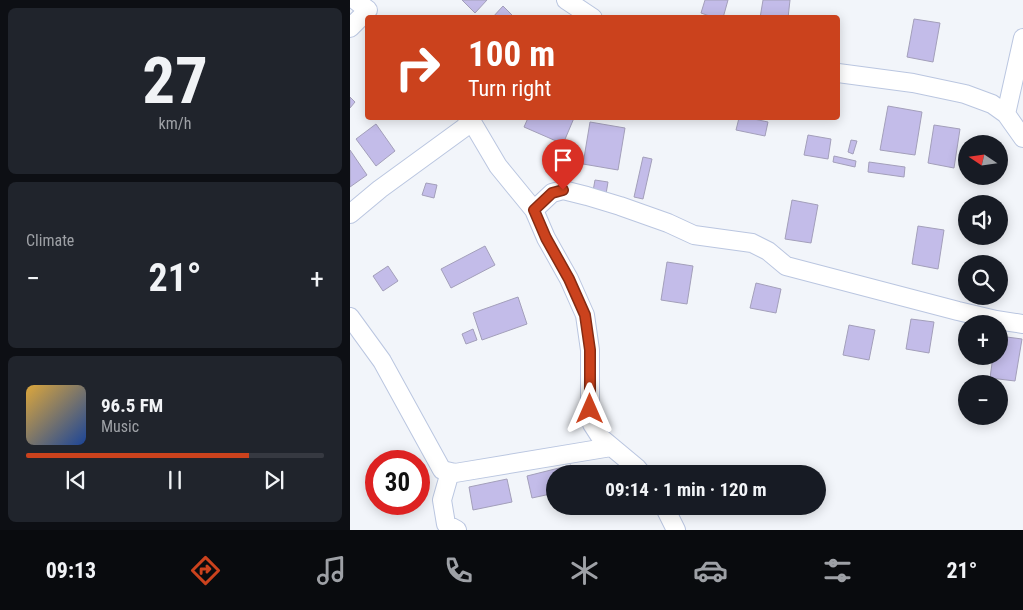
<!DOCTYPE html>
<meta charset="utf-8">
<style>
:root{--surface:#171b24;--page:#20242c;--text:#f1f3f6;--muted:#9ea1a6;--line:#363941;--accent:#cb421d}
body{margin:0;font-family:"Roboto Condensed",sans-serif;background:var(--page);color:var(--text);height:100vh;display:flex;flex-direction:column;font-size:19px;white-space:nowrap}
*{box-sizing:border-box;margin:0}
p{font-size:16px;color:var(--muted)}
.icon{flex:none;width:28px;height:28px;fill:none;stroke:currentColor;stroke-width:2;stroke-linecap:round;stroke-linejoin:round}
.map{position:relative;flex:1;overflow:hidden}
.drawer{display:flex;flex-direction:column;gap:8px;padding:8px;background:#0d0f14;width:350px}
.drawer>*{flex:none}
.top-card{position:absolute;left:15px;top:15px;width:475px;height:105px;border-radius:5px;box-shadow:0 2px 12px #0003;background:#cb421d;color:#fff;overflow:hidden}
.needle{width:32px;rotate:283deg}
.tools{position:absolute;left:608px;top:135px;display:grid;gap:10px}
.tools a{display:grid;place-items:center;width:50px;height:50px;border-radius:50%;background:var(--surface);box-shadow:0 2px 12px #0003;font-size:25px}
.speed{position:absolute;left:15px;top:450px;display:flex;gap:10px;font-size:25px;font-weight:700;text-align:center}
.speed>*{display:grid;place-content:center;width:65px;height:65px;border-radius:50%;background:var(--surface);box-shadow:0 2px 12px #0003;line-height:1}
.speed .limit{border:8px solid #d22;background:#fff;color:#111}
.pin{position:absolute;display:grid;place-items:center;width:42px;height:42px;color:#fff;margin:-51px -21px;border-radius:50% 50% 50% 0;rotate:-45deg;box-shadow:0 0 5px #0007}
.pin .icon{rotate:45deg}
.me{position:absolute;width:55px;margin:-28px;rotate:0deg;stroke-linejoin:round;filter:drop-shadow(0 0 4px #0008)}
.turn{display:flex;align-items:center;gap:18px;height:105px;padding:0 20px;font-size:22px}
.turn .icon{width:65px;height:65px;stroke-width:2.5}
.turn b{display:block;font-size:35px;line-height:42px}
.big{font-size:38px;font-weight:700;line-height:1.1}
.drawer .card{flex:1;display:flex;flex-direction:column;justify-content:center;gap:8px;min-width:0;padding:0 18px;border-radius:8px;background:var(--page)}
.drawer .dial{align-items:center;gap:0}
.dial b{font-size:65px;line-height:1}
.song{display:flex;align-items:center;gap:15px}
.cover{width:60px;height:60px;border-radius:8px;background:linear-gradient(135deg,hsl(40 70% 55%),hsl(220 70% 35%))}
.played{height:5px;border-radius:2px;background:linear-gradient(90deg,var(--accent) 75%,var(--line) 75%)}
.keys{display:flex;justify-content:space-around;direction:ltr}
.heat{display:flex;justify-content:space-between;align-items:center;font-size:28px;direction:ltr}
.trip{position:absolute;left:196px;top:465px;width:280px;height:50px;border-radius:25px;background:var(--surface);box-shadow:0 2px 12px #0003;font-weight:700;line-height:50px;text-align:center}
.menu{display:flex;height:80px;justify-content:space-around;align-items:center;background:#090b0e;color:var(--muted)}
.menu .icon{width:35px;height:35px}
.menu .selected{color:var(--accent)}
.menu b{font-size:22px;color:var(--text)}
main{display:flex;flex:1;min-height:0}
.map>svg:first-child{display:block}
</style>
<main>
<section class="drawer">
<div class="card dial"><b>27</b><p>km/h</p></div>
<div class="card"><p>Climate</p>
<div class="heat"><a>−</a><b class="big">21°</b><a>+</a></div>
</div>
<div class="card">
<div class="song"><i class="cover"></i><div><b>96.5 FM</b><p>Music</p></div></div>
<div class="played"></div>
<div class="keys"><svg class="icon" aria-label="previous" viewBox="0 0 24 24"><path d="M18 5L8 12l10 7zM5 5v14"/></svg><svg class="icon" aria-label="pause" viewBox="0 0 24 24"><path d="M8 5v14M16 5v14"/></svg><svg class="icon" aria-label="next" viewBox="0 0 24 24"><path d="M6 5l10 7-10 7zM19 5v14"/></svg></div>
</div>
</section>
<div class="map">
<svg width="673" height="530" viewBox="0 0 673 530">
<rect width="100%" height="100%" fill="#f2f5fa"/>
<path fill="#c3bce9" stroke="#a39fba" d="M112,0H137L125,13Z
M355,0H378L373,18H365L351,13Z
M413,0H440L438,18H410Z
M153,6L165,18H142Z
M564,19L590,23L583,62L557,57Z
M0,97L5,102L0,108Z
M538,106L572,112L565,155L530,150Z
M178,118H224L213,144L174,127Z
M389,118H399L418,122L415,136L386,130Z
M240,122L275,128L268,170L233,164Z
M26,124L45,151L26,166L6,139Z
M584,125L610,129L604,168L578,163Z
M458,135L481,139L478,159L454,155Z
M501,140L507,141L503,154L498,152Z
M0,150L17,175L0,187Z
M484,156L506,161L505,167L483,162Z
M293,157L302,159L293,199L284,197Z
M519,162L555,167L554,177L518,172Z
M245,180L258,182L256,194L243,191Z
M76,183L87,185L84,198L72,195Z
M442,200L468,205L461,243L435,239Z
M568,226L594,230L588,269L562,264Z
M135,246L145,265L101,288L91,269Z
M317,262L343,266L337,304L311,300Z
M38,266L48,281L33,291L23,276Z
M406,283L431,289L426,313L400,308Z
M168,297L177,324L132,340L123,313Z
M561,319L584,322L579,353L556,349Z
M499,325L525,330L519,360L493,355Z
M123,329L127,340L116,344L112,334Z
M649,336L672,339L665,381L640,378L643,356H649Z
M221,465L223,474H205V493L182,498L177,476Z
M157,479L162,502L123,510L119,487Z"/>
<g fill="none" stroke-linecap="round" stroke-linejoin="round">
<defs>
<path id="minor" d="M216,0L243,18
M0,28L18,10L5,0
M488,73L563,83L615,94L642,104L656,114L673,138
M656,114L673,38
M117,118L122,122L148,166L184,210L196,238L219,279L235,315L240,350V409L242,424L251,438L287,468L292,474
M184,210L202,193L213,190L237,196L270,206L318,223L344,235L402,243L418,251L436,266L608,311L646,320L673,324
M0,214L30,189L122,122
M0,317L32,361L92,470L105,473L261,447
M100,472L92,500L96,524L107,530
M314,506L326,530"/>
</defs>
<use href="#minor" stroke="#bac6e0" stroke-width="20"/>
<use href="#minor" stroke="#fff" stroke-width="18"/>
</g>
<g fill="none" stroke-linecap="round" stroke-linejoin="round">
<defs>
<path id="route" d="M213,190L202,193L184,210L196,238L219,279L235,315L240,350V409"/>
</defs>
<use href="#route" stroke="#842b13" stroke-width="12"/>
<use href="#route" stroke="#cb421d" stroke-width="9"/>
</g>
</svg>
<div class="tools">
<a><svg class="needle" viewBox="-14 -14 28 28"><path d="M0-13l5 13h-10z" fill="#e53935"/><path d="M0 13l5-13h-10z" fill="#9ea1a6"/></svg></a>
<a><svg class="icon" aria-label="sound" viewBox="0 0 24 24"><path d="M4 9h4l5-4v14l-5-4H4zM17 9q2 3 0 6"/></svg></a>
<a><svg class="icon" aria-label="search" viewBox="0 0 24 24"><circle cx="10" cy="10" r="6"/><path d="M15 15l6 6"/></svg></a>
<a>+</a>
<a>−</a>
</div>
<div class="speed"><div class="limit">30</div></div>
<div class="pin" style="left:213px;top:190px;background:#d93025"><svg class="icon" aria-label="arrive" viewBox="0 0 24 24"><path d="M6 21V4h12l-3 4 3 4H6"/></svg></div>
<svg class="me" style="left:240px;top:409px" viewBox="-20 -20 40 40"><path d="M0-17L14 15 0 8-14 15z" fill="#cb421d" stroke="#fff" stroke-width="4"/></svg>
<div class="trip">09:14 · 1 min · 120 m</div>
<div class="top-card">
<div class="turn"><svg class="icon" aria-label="right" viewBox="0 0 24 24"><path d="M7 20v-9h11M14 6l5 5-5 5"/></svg><div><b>100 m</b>Turn right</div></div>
</div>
</div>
</main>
<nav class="menu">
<b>09:13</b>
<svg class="icon selected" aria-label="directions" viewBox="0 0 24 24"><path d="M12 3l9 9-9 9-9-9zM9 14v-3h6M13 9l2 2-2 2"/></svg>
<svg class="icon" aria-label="music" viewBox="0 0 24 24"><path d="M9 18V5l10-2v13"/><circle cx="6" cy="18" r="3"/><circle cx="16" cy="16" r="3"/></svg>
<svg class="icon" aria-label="phone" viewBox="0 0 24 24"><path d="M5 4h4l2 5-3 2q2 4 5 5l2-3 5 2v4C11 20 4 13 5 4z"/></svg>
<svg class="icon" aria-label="climate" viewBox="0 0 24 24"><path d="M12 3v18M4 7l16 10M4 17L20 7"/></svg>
<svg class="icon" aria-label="car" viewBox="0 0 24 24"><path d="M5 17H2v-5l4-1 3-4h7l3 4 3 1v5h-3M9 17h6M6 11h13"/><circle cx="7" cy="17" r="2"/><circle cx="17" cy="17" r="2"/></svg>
<svg class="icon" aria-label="filters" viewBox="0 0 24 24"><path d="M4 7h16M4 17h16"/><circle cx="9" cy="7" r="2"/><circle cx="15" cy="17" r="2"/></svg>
<b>21°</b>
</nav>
